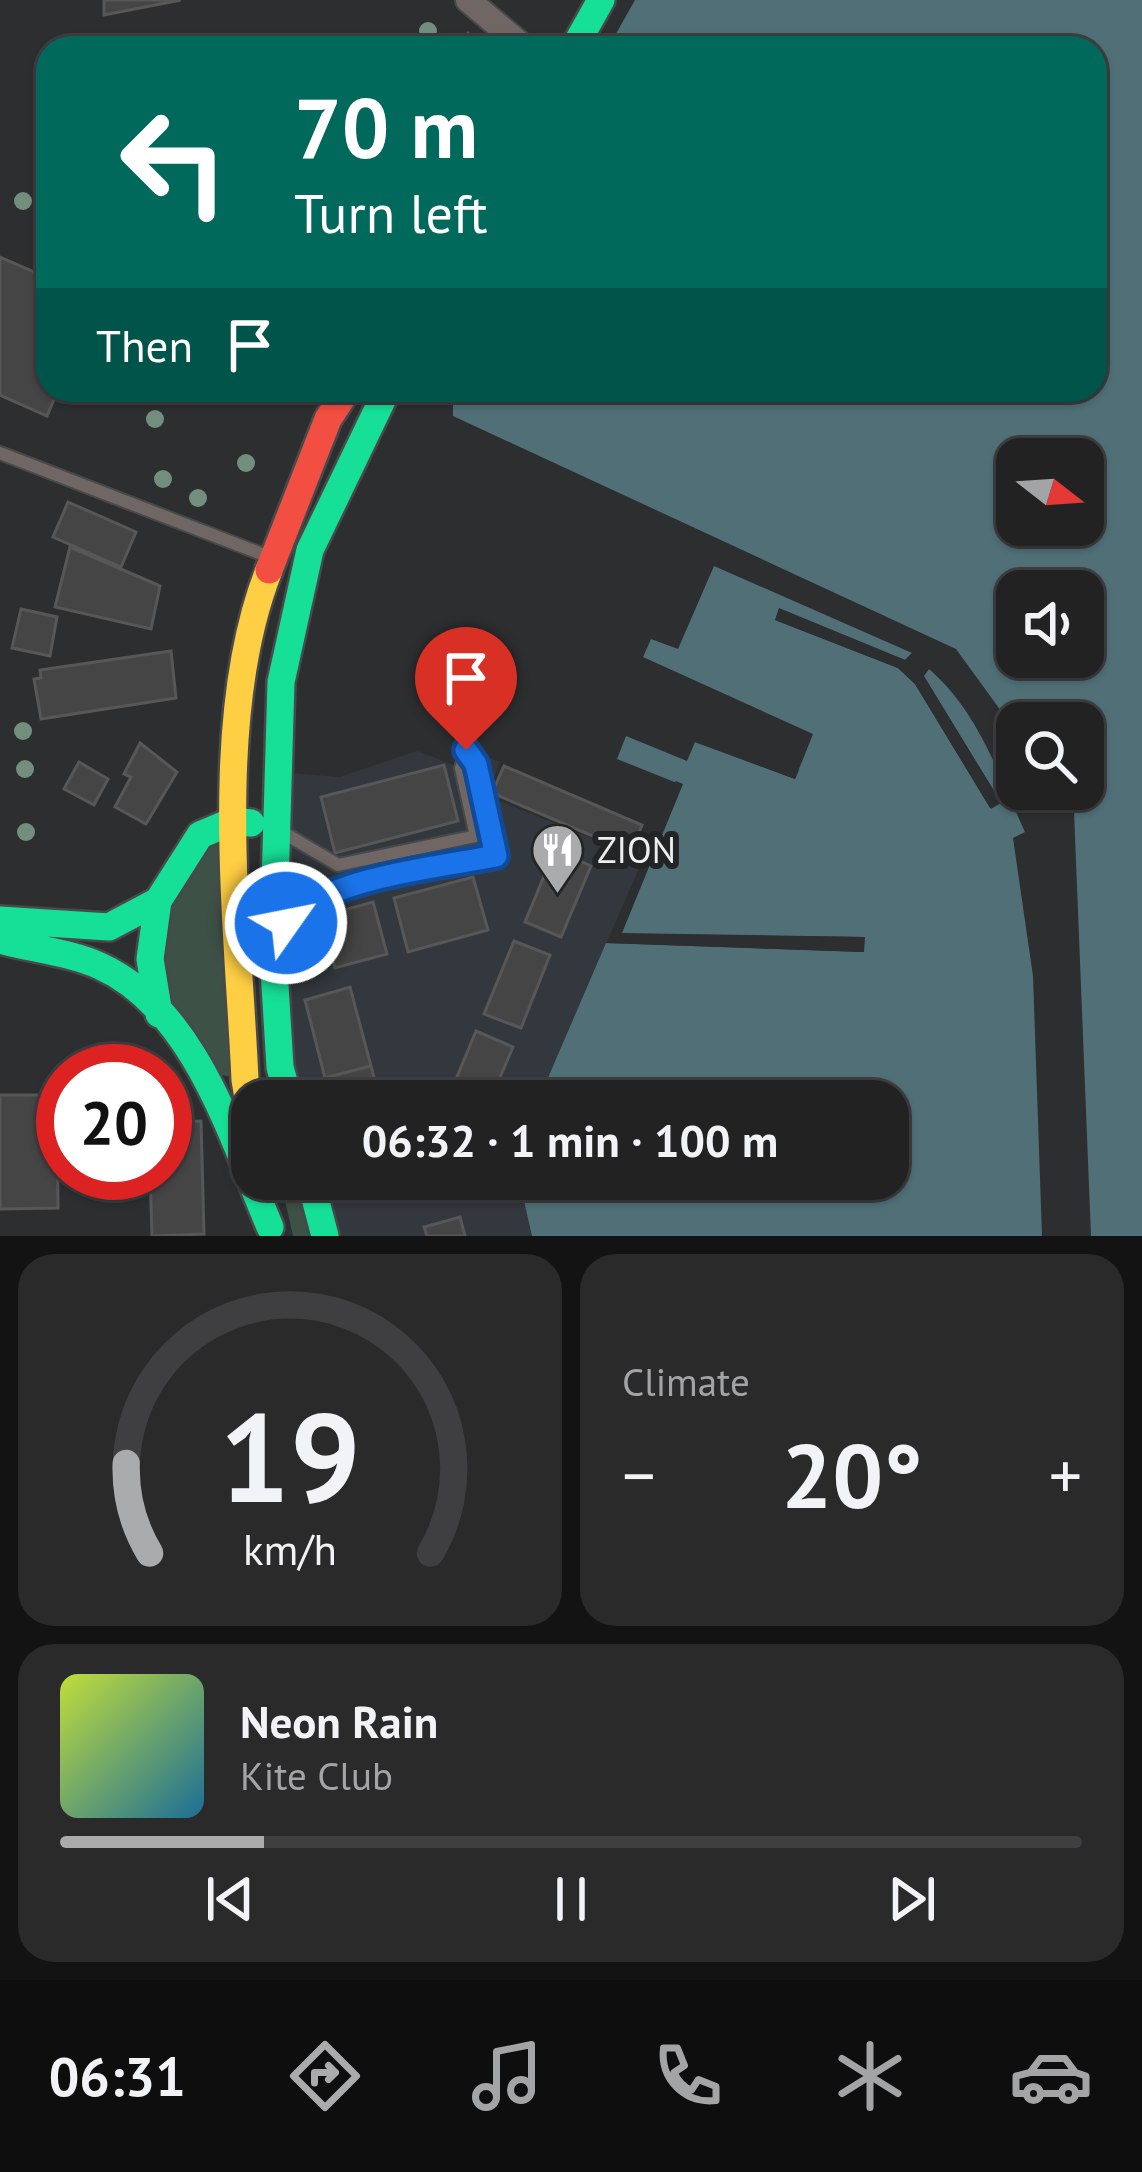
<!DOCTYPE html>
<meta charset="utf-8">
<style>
:root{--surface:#222223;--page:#2a2a2b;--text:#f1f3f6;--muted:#a2a4a6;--line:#3f3f41;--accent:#aaabac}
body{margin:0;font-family:"PT Sans",sans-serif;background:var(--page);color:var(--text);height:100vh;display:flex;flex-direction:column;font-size:45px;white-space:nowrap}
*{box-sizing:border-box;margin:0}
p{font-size:39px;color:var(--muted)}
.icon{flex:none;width:66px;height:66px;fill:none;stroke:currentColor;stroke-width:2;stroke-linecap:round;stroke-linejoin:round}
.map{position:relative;height:1236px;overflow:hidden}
.sheet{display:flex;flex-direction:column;gap:18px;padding:18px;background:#131313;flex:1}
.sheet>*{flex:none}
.banner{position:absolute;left:36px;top:36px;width:1071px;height:366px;border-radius:36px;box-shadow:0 3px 9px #0004,0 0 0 3px var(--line);background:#00695c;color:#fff;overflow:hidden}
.needle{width:78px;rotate:107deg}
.tools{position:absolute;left:996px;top:438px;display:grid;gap:24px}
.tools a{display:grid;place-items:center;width:108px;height:108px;border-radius:24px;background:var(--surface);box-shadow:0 3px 9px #0004,0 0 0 3px var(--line);font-size:60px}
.speed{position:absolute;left:36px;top:1044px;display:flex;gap:24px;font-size:60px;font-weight:700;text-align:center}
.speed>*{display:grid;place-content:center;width:156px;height:156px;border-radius:50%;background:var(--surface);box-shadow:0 3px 9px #0004,0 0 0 3px var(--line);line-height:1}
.speed .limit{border:18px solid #d22;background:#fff;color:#111}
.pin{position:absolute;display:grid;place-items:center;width:102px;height:102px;color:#fff;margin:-123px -51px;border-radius:50% 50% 50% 0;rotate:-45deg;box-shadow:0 0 12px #0007}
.pin .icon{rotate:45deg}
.me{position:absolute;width:132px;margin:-66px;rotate:57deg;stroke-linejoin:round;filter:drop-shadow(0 0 9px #0008)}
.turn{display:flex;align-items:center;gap:42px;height:252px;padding:0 60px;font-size:54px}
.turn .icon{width:156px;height:156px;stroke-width:2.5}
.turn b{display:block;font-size:84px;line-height:102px}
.then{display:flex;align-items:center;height:114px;padding:0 60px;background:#0003;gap:24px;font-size:45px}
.big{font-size:90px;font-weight:800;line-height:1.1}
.sheet .card{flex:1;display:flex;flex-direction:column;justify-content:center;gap:18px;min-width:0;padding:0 42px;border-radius:36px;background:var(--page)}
.sheet .dial{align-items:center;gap:0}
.dial svg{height:312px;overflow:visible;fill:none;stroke:var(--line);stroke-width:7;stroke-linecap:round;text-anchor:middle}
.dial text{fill:var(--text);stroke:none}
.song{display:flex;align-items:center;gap:36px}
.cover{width:144px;height:144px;border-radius:18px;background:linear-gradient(135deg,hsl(70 70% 55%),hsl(200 70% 35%))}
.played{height:12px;border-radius:6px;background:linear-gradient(90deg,var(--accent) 20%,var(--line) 20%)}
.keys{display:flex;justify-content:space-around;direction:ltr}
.heat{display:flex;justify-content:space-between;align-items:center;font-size:66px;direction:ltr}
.sheet .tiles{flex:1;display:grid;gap:18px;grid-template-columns:1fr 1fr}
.card:last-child{grid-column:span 2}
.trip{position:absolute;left:231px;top:1080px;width:678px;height:120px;border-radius:36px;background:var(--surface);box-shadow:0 3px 9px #0004,0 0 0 3px var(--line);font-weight:800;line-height:120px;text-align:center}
.menu{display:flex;height:192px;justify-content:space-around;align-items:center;background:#0e0e0e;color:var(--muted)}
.menu .icon{width:84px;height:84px}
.menu .active{color:var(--accent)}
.menu b{font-size:54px;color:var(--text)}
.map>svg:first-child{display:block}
</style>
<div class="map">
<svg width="1142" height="1236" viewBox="0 0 1142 1236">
<rect width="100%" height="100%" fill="#2d2e2f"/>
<path fill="#33383e" d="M467,750L500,762L487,796L643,859L538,1101H300L291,1064L290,773L340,777L417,751L461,768Z
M319,1179H519L532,1236H333Z"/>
<path fill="#3e5146" d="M233,821L245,1080L199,1070L159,1014L158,901Z
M280,1179H296L310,1236H293Z"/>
<path fill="#506f77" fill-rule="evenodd" d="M635,0H1142V1236H1091L1074,811L1058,789H1083V723H1017V733L956,649L453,416V390H1095V48H608ZM1017,459H1083V525H1017ZM1017,591H1083V657H1017Z
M714,566L912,653L905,660L780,609L775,620L898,668L915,684L990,808L1001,802L923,675L929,669C978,711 999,775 1025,832L1013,838L1033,976L1042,1236H532L519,1179H888V1101H538L606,943L863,952L864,937L621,934L682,785L617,759L626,736L687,761L695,742L795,779L813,734L643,657L651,639L678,649Z"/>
<path fill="#2d2e2f" d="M779,608L905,660L912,653L917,657L905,666L919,680L925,665L929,669L924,676L1001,803L991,809L915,684L898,668L775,620Z
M697,737L792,771L799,770L795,779L695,742Z
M676,781L683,784L622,933L865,937L864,952L606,943L617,938Z"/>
<path fill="#454546" stroke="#575758" stroke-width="3" d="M104,0H181L104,15Z
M468,33L484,48H452Z
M0,257L48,278V390H58L47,416L0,395Z
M68,502L136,532L121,567L53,537Z
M70,547L160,586L151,629L55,607Z
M21,609L57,617L50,656L12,648Z
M171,651L176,698L41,719L34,679L41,678L40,670Z
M140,743L177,772L146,824L115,807L131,777L124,774Z
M79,762L108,779L94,805L64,789Z
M444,765L458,821L335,853L321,797Z
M504,766L642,825L634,846L619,839L616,846L492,793Z
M555,850L591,866L561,937L525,922Z
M473,877L488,930L408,952L394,898Z
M373,902L387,954L335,968L322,916Z
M514,941L550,955L521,1028L484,1014Z
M350,987L371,1066L325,1078L305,1000Z
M476,1031L513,1047L490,1101H447Z
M371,1066L380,1101H317L312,1081Z
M0,1095H57L58,1208L0,1209Z
M201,1121L204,1234L152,1236L150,1173H165V1122Z
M460,1217L465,1236H427L424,1227Z"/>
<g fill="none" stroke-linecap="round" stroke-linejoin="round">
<defs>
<path id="lane" d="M0,453L267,556
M284,833L338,865L476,836L461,768L467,750
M285,924C320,878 440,867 496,856L476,764L467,750"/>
<path id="street" d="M468,0L525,48"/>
<path id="fast" d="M574,48L601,0
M158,901L150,959L159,1014
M0,920L109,927L158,901L200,835L233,821L251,823
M0,940C32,949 69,952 100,966C195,1009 232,1138 270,1227
M289,1101L280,1067L273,953L281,682L310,550L387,390
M310,1179L325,1236"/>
<path id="slow" d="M252,1121L245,1080C238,924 211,717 269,570"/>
<path id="jam" d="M269,570L328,419L347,390"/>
</defs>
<use href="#lane" stroke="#48494a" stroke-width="16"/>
<use href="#street" stroke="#48494a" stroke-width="28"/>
<use href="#fast" stroke="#48494a" stroke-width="32"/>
<use href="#slow" stroke="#48494a" stroke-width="32"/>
<use href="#jam" stroke="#48494a" stroke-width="32"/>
<use href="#lane" stroke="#706664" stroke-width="12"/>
<use href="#street" stroke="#706664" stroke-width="24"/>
<use href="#fast" stroke="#16e098" stroke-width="27"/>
<use href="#slow" stroke="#ffcf43" stroke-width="27"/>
<use href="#jam" stroke="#f24e42" stroke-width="27"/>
</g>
<g fill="#728f7e">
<circle cx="428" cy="31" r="9"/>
<circle cx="23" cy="201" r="9"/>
<circle cx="155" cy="419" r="9"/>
<circle cx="246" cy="463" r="9"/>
<circle cx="163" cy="479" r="9"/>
<circle cx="198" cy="498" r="9"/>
<circle cx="23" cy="731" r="9"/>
<circle cx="25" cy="769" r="9"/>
<circle cx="26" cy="832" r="9"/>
</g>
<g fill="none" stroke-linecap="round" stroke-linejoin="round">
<defs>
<path id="route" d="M286,923C323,878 439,867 496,856L476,764L466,750"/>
</defs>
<use href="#route" stroke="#114b97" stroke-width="30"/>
<use href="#route" stroke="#1a73e8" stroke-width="21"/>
</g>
<defs>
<symbol id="restaurant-pin" viewBox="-11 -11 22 30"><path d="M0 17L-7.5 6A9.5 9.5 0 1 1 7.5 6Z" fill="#aaabac" stroke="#222426"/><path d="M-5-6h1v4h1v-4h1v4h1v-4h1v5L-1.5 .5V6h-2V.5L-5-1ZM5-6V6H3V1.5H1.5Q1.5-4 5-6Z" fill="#fff"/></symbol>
</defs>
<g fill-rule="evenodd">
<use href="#restaurant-pin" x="528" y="820" width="59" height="81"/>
</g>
<g text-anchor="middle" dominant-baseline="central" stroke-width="12" stroke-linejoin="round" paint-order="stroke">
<g font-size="36" fill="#edeef0" stroke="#222426" text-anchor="start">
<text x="597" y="849">ZION</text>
</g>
</g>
</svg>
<div class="tools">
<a><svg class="needle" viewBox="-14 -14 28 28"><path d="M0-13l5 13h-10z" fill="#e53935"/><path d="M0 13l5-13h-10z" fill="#a2a4a6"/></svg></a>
<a><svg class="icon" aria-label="sound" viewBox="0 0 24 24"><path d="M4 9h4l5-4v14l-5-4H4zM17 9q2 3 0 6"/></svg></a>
<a><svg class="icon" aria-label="search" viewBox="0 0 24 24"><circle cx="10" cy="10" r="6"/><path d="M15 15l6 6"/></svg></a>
</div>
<div class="speed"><div class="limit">20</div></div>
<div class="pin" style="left:466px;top:750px;background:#d93025"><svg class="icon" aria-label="arrive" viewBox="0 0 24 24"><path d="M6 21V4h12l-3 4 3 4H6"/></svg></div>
<svg class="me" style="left:286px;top:923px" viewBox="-20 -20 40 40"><circle r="17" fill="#1a73e8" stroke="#fff" stroke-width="3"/><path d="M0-11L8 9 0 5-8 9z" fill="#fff"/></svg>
<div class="trip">06:32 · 1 min · 100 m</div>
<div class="banner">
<div class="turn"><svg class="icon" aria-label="left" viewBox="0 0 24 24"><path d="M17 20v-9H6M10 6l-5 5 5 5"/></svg><div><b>70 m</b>Turn left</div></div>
<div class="then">Then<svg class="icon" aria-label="arrive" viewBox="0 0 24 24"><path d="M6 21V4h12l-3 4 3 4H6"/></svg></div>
</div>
</div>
<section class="sheet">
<div class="tiles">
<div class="card dial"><svg viewBox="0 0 100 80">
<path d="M14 69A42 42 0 1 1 86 69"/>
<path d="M14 69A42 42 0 0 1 8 46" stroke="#aaabac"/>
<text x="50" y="56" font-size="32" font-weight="700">19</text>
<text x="50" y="72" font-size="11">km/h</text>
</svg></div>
<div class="card"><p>Climate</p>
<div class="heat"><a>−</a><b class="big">20°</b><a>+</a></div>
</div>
<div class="card">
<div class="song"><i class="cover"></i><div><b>Neon Rain</b><p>Kite Club</p></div></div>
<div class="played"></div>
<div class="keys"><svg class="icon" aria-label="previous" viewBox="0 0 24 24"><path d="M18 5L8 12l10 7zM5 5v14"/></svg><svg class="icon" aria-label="pause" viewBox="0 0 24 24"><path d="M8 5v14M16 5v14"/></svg><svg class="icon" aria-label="next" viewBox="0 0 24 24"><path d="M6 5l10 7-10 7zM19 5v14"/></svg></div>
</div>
</div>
</section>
<nav class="menu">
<b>06:31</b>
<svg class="icon active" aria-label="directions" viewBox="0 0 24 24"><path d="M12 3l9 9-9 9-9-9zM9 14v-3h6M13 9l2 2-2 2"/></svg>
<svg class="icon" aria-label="music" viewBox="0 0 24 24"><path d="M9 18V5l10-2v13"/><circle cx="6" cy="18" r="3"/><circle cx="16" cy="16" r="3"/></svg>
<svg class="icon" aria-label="phone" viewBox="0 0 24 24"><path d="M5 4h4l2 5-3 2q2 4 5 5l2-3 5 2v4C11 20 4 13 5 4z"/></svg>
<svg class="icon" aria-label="climate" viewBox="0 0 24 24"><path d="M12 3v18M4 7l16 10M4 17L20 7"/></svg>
<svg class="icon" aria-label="car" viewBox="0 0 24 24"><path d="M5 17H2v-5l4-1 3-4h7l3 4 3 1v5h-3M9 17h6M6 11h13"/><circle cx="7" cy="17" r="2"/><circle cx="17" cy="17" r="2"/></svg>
</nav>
